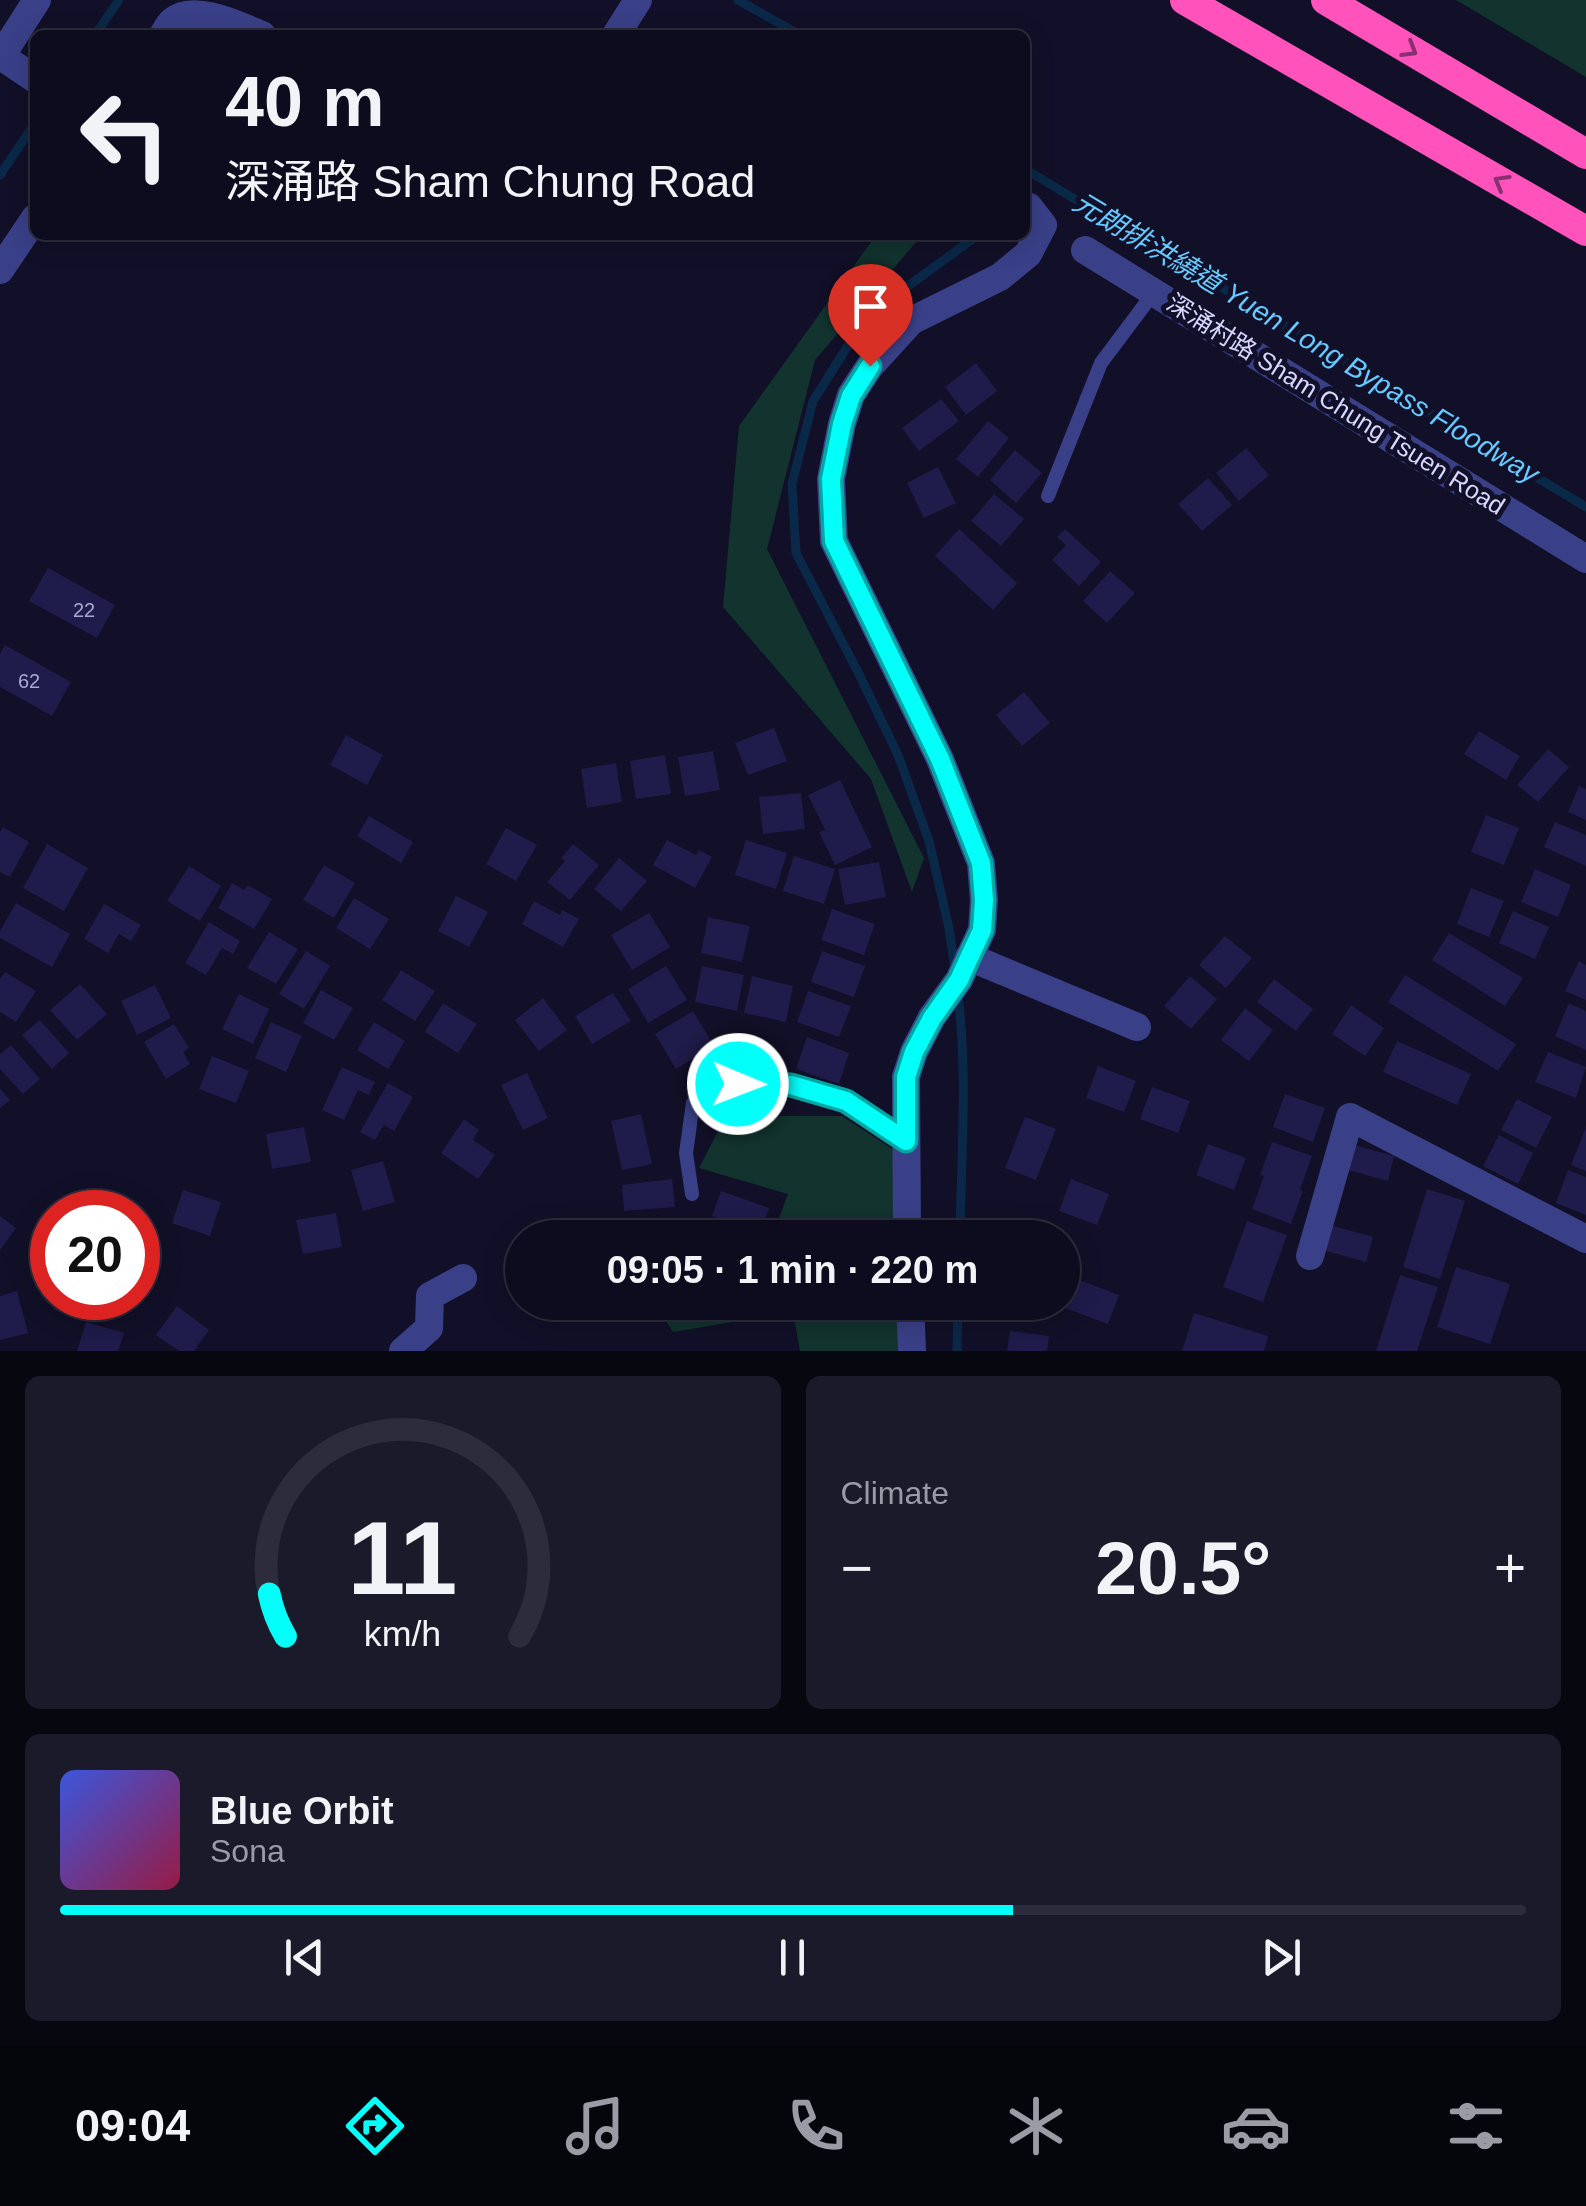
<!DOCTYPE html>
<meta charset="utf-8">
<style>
:root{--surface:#0d0c1e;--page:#1b1a2b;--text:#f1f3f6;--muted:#9a9ba4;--line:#2d2c3c;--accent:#03fffa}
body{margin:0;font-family:Arial,"Noto Sans TC",sans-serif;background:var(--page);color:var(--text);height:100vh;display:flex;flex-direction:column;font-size:38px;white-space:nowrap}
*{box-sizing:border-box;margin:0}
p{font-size:32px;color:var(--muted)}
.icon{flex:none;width:55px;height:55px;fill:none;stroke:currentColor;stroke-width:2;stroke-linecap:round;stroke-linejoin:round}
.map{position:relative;height:1351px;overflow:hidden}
.drawer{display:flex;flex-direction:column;gap:25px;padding:25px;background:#070710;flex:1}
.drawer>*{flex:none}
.banner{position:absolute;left:30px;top:30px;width:1000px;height:210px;border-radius:15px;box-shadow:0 5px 25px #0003,0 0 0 2px var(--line);background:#0d0c1e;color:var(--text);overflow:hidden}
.speed{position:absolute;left:30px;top:1190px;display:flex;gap:20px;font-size:50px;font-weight:700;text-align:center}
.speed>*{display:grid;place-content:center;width:130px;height:130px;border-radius:50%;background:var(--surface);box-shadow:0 5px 25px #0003,0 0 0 2px var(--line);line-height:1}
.speed .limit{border:15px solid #d22;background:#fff;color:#111}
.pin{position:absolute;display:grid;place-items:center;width:85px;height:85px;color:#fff;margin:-102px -42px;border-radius:50% 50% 50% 0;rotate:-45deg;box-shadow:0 0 10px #0007}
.pin .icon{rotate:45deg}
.me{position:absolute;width:110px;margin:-55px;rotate:91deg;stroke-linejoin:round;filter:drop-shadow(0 0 8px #0008)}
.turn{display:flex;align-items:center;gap:35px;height:210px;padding:0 30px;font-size:45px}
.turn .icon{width:130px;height:130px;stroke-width:2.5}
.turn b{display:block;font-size:70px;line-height:85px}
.big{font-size:75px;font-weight:600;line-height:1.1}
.drawer .tile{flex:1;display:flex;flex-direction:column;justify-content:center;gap:15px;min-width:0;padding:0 35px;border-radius:15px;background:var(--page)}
.drawer .dial{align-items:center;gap:0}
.dial svg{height:260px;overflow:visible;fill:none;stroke:var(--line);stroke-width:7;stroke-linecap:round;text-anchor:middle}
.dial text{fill:var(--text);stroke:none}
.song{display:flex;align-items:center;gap:30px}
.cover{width:120px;height:120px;border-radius:15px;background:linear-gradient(135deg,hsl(230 70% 55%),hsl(340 70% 35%))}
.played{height:10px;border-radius:5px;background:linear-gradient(90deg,var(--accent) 65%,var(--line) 65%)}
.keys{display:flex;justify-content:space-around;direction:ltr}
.heat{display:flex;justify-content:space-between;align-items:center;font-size:55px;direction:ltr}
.drawer .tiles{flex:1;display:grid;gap:25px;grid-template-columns:1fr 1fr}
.tile:last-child{grid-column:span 2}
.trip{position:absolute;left:505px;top:1220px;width:575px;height:100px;border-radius:50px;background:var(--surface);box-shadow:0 5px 25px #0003,0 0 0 2px var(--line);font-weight:600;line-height:100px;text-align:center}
.tab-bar{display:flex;height:160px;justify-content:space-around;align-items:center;background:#05050c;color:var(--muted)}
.tab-bar .icon{width:70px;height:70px}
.tab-bar .current{color:var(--accent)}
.tab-bar b{font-size:45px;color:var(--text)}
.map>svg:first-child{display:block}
</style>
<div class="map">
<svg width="1586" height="1351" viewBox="0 0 1586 1351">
<rect width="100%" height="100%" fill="#111028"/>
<path fill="#12332e" d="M1456,0H1586V77Z
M876,235H909L918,240L815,360L767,549L924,858L912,892L871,779L723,607L739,426Z
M726,1116H842L908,1159L907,1237H772L788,1194L699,1168Z
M655,1303H906L905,1351H800L793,1312L673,1332Z"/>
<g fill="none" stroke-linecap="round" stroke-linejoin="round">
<path stroke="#0a2847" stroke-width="9" d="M738,0L800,35
M95,35L119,0
M1025,169L1586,507
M0,175L35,123
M955,970L949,928L929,841L898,755L859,674L796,553L792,484L813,401L849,344L893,297L978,235
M958,995C968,1075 961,1158 960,1238
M957,1351L958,1302"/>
</g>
<path fill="#1f1b4a" d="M976,363L997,391L966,415L945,387Z
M941,399L959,421L919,451L902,428Z
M988,421L1009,438L978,477L956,459Z
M1246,448L1269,475L1239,501L1216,473Z
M1015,450L1042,473L1016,503L990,480Z
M938,467L956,503L924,518L907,483Z
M1208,478L1232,505L1202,531L1178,504Z
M994,494L1024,519L1001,546L971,521Z
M959,529L1017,583L993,610L935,556Z
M1065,529L1101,562L1079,586L1052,560L1066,545L1057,537Z
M48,568L115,605L97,638L29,601Z
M1110,571L1135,593L1107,623L1083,601Z
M5,645L71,682L52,716L0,687V654Z
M1024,692L1050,723L1022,746L996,715Z
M774,728L787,761L748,775L735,743Z
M1479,731L1520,756L1506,780L1464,754Z
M346,735L383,755L367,785L330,765Z
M1548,749L1569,767L1538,802L1517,785Z
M713,751L720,790L685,796L678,757Z
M665,755L671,794L636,799L630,761Z
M616,763L622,802L587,808L581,769Z
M840,780L872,847L835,865L819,832L825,830L808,795Z
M1579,786L1586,789V820L1568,812Z
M801,793L805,829L763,834L759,797Z
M1486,815L1519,828L1504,865L1471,852Z
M369,816L413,842L401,863L357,836Z
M1555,822L1586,835V866L1544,847Z
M3,827L29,842L10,877L0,872V832Z
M506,828L537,845L516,881L486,864Z
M667,840L696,855L699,850L712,857L695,888L653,865Z
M746,840L787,853L776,889L735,875Z
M47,844L88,868L64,911L23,888Z
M573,844L599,865L570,900L547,882L565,861L561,858Z
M794,856L835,869L824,904L783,891Z
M619,858L647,881L621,911L594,889Z
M879,862L886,897L845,905L838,869Z
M324,865L355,883L334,918L303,900Z
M189,866L221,886L200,921L167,901Z
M1535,869L1571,885L1558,917L1521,902Z
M232,883L244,890L248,885L272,899L254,929L218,908Z
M1471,888L1504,901L1489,937L1457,924Z
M456,896L488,912L469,947L438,931Z
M354,898L389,919L370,949L336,928Z
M534,901L560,915L562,910L579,919L563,947L522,924Z
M16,903L70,934L52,967L0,938V931Z
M104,904L141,925L131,941L119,934L108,953L84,939Z
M832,909L875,924L864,955L821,940Z
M1513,911L1549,927L1535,959L1499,943Z
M649,913L670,947L632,970L611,935Z
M708,917L750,926L742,962L701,953Z
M209,922L240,941L233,954L222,948L206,975L185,963Z
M269,932L298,949L276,984L247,968Z
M1449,933L1523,978L1505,1006L1432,960Z
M1225,936L1252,958L1226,988L1199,965Z
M306,951L330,966L304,1009L279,994Z
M822,951L865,966L854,997L811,982Z
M1579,961L1586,965V1000L1565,991Z
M666,966L687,1000L648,1023L628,989Z
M702,966L744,975L737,1011L695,1002Z
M401,970L435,991L415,1021L382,1000Z
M5,972L36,991L16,1022L0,1012V979Z
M1405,975L1516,1044L1498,1071L1388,1002Z
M752,976L793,986L786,1022L744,1013Z
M1190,976L1217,999L1191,1029L1164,1006Z
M1274,979L1313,1009L1296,1031L1257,1002Z
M80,984L107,1014L77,1040L50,1010Z
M155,985L171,1018L137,1035L121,1001Z
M321,990L353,1008L334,1040L303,1023Z
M808,991L851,1006L839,1037L797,1022Z
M613,993L631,1021L592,1044L575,1016Z
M239,994L269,1009L253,1044L222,1029Z
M543,998L567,1030L539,1051L515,1020Z
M443,1003L477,1024L458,1053L425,1032Z
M1569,1003L1586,1011V1050L1555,1036Z
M1351,1005L1384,1028L1365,1056L1332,1034Z
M1245,1008L1273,1030L1249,1061L1221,1040Z
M693,1011L714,1046L676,1069L655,1034Z
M40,1020L69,1053L52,1069L22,1035Z
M271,1022L302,1036L286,1072L255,1058Z
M374,1022L405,1041L388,1069L357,1050Z
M174,1024L189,1048L183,1052L190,1064L166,1079L144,1042Z
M807,1037L849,1053L839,1084L796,1069Z
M1397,1041L1471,1074L1457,1105L1383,1072Z
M11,1045L40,1079L23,1094L0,1069V1054Z
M1548,1052L1586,1067L1576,1098L1535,1082Z
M212,1056L249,1071L236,1103L199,1089Z
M1098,1066L1136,1081L1124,1112L1086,1098Z
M342,1067L375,1082L369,1095L358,1090L344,1120L322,1110Z
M527,1073L548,1118L523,1130L501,1085Z
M388,1083L413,1097L394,1131L384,1125L375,1140L360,1132Z
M1152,1087L1190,1101L1178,1133L1140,1119Z
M0,1088L10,1100L0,1108Z
M1285,1094L1325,1108L1313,1142L1273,1127Z
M1517,1099L1552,1117L1536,1148L1501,1130Z
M641,1114L652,1164L622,1170L611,1121Z
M1025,1117L1056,1129L1036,1180L1005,1168Z
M464,1119L479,1130L473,1140L495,1155L478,1179L441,1153Z
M304,1127L311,1162L272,1169L266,1134Z
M1586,1127V1171L1571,1165Z
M1499,1135L1533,1153L1518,1184L1483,1166Z
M1272,1142L1312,1156L1300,1190L1303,1191L1291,1224L1252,1209L1264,1176L1260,1175Z
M1347,1143L1394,1156L1388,1181L1340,1168Z
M1208,1144L1246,1158L1234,1190L1196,1175Z
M383,1161L395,1202L363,1211L351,1170Z
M1568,1170L1586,1177V1215L1556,1203Z
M672,1179L675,1207L624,1211L622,1185Z
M1071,1179L1109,1194L1097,1225L1059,1211Z
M1427,1189L1465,1201L1440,1279L1403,1267Z
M183,1190L221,1202L210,1236L172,1223Z
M721,1191L769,1208L760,1233L712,1216Z
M336,1213L342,1247L303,1254L296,1220Z
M0,1216L16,1228L0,1250Z
M1247,1221L1287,1235L1263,1302L1223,1287Z
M639,1224L644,1238H617L615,1232Z
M1326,1224L1373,1237L1366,1262L1319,1249Z
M704,1226L708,1238H671V1237Z
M1456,1267L1510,1284L1490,1344L1437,1327Z
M1400,1275L1438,1287L1417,1351H1376Z
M1069,1276L1119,1295L1108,1324L1052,1303L1062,1302V1293Z
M17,1291L28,1333L0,1340V1296Z
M52,1298H89L90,1304L54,1310Z
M102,1298H139V1304L102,1303Z
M1017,1302H1052L1047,1314Z
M177,1306L209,1330L194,1351H179L156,1335Z
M1194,1313L1268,1336L1264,1351H1182Z
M86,1322L124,1333L118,1351H77Z
M1010,1331L1049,1336L1047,1351H1007Z"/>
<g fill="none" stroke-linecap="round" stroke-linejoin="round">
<path stroke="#3a4088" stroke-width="14" d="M1048,496L1101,363L1155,291
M692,1194L686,1153L693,1103L738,1084L791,1085L846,1101L906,1141"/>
<path stroke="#3a4088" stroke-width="28" d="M1085,250L1586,559
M0,270L35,218
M969,957L1137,1027
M907,1238L906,1077L914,1052L932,1017L959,980L982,930L984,900L981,863L940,759L834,541L831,479L842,424L851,395L870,366L911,321L1000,277L1028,254L1043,225L1029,207
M1310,1256L1350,1117L1586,1239
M910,1302L912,1351
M403,1351L429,1328L430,1296L463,1278"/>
<path stroke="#3a4088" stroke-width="28" d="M163,35C166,30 168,25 173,21C194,3 240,26 262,35
M616,35L638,0
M1,56L35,79
M0,58L37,0"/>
<path stroke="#ff52ba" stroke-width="30" d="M1185,0L1586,231
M1326,0L1586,154"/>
</g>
<defs><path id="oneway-chevron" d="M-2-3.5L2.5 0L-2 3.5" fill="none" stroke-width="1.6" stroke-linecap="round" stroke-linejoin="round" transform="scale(2.5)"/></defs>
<g stroke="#883171">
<use href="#oneway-chevron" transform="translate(1410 50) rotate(31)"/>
<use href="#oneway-chevron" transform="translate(1501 182) rotate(-150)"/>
</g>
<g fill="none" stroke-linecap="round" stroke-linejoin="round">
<defs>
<path id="route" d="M738,1084L791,1085L846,1101L906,1141V1077L914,1052L932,1018L959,980L969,958L982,930L984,900L981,863L940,759L834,541L831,479L842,424L851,396L870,366"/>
</defs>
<use href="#route" stroke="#02a6a2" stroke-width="25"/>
<use href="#route" stroke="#03fffa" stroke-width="18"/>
</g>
<g text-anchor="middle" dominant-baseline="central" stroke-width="10" stroke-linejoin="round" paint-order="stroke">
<g font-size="20" fill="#a9a8d2">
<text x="84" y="610">22</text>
<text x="29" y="681">62</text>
</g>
<g font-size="25" fill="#d7d7ff" stroke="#111028">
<text transform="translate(1336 404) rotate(32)">深涌村路 Sham Chung Tsuen Road</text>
</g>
<g font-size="28" font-style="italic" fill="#65caff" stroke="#111028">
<text transform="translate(1306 338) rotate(31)">元朗排洪繞道 Yuen Long Bypass Floodway</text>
</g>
</g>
</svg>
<div class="speed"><div class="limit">20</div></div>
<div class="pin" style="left:870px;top:366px;background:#d93025"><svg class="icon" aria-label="arrive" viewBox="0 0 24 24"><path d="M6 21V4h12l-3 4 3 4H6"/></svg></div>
<svg class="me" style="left:738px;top:1084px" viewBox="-20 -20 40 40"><circle r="17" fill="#03fffa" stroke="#fff" stroke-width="3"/><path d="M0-11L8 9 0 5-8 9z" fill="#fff"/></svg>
<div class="trip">09:05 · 1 min · 220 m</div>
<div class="banner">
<div class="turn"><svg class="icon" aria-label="left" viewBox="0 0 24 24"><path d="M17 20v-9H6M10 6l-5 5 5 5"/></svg><div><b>40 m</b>深涌路 Sham Chung Road</div></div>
</div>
</div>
<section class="drawer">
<div class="tiles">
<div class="tile dial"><svg viewBox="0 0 100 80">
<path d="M14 69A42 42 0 1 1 86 69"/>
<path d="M14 69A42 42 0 0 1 9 56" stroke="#03fffa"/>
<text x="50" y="56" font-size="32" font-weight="700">11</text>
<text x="50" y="72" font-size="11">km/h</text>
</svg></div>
<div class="tile"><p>Climate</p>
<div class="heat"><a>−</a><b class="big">20.5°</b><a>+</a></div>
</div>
<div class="tile">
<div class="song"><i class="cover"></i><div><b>Blue Orbit</b><p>Sona</p></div></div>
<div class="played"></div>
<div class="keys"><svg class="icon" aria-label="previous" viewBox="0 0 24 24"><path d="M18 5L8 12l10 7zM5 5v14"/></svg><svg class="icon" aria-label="pause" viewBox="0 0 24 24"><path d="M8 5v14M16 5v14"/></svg><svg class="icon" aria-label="next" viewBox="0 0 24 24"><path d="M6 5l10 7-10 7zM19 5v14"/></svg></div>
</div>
</div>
</section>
<nav class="tab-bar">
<b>09:04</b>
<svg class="icon current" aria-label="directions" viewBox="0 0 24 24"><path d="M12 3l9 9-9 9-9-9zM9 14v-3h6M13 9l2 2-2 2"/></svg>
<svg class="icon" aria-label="music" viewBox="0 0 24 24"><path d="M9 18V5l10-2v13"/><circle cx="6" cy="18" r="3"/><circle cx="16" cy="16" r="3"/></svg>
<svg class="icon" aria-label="phone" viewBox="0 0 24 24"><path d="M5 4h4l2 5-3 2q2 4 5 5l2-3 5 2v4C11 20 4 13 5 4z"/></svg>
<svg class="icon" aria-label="climate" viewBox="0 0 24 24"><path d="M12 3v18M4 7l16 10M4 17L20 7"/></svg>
<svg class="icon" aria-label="car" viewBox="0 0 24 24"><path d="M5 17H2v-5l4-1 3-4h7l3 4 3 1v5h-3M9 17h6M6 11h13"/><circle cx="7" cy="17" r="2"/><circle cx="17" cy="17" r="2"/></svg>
<svg class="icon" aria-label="filters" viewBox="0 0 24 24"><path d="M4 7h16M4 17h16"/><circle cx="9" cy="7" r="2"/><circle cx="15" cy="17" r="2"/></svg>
</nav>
